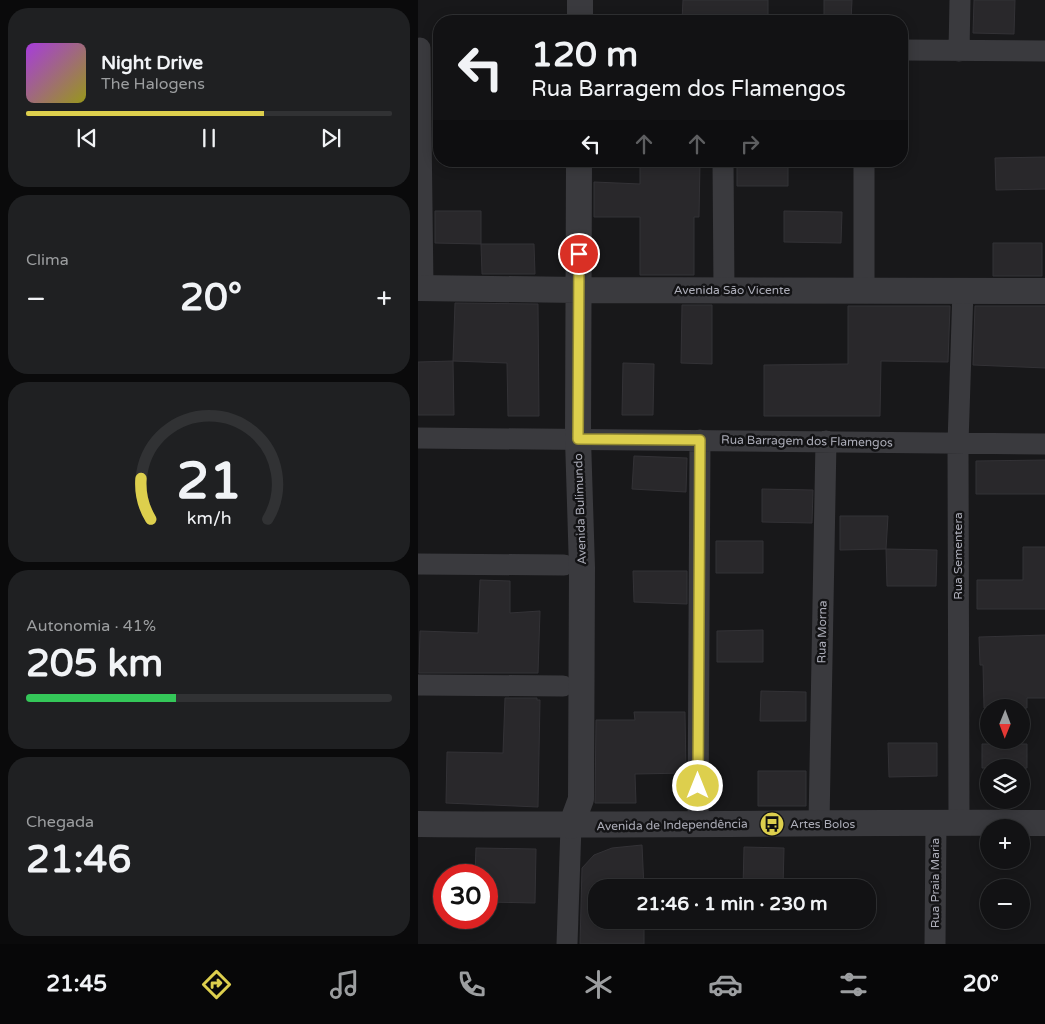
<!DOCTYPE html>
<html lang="pt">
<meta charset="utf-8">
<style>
:root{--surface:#121214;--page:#1f2022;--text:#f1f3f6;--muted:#9c9ea0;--line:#313234;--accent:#ddcf4d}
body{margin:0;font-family:"Varela Round",sans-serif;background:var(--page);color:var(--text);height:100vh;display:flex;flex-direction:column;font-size:19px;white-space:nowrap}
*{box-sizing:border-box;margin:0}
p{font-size:16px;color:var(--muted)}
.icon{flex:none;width:28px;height:28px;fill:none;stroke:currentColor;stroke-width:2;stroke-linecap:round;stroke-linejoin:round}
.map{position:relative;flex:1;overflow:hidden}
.sheet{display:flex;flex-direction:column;gap:8px;padding:8px;background:#0a0a0b;width:418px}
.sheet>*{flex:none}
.guide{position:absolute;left:15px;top:15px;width:475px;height:152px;border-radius:20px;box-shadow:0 2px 12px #0003,0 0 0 1px var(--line);background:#121214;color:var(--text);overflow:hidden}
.needle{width:32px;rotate:181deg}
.tools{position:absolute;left:562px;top:699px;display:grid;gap:10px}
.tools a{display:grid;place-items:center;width:50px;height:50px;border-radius:50%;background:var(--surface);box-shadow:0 2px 12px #0003,0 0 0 1px var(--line);font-size:25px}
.speed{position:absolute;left:15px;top:864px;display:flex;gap:10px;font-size:25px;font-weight:700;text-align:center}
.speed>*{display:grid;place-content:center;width:65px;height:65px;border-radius:50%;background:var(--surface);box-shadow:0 2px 12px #0003,0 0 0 1px var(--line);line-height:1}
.speed .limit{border:8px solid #d22;background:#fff;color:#111}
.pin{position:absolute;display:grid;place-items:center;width:42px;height:42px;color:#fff;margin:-21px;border:2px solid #fff;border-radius:50%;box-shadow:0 1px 5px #0007}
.me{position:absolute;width:55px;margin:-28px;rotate:0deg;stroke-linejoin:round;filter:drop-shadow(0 0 4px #0008)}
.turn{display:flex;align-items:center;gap:18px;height:105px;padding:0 15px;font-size:22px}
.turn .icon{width:65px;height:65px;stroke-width:2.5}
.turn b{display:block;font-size:35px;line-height:42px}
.lanes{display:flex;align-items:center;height:48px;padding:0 15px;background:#0003;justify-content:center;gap:25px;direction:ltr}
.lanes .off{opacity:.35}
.big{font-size:38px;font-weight:700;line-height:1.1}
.sheet .tile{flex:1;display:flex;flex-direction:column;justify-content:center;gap:8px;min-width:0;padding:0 18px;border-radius:20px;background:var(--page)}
.sheet .dial{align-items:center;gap:0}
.dial svg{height:130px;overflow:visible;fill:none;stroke:var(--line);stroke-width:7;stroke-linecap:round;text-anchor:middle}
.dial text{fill:var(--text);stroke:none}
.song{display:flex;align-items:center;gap:15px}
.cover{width:60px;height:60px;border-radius:8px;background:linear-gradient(135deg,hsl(280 70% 55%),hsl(60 70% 35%))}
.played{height:5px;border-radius:2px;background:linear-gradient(90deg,var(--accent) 65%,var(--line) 65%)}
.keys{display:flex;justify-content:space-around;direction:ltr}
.heat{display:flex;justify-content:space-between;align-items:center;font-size:28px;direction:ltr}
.charge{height:8px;border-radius:4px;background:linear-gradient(90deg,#34c759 41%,var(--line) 0)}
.trip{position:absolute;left:170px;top:879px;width:288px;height:50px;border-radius:20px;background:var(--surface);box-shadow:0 2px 12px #0003,0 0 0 1px var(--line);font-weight:700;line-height:50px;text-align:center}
.dock{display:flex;height:80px;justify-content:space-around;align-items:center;background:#070708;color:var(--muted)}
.dock .icon{width:35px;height:35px}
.dock .on{color:var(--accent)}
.dock b{font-size:22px;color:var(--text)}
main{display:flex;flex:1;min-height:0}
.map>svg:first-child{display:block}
</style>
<main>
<section class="sheet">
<div class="tile">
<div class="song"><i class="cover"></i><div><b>Night Drive</b><p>The Halogens</p></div></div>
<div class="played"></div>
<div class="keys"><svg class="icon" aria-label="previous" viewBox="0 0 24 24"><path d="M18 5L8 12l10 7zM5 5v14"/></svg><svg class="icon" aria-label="pause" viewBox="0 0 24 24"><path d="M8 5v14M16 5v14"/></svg><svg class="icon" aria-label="next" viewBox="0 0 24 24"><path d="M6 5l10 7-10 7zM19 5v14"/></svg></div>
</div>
<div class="tile"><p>Clima</p>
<div class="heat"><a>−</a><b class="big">20°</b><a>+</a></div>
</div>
<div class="tile dial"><svg viewBox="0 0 100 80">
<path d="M14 69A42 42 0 1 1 86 69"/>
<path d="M14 69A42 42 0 0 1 8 44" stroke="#ddcf4d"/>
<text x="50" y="56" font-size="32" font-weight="700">21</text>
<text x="50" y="72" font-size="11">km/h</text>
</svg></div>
<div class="tile"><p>Autonomia · 41%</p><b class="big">205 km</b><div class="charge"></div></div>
<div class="tile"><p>Chegada</p><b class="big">21:46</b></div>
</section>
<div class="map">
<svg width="628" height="944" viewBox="0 0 628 944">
<rect width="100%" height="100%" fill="#18181a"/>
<path fill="#29282b" stroke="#333236" d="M265,0H350V21H264Z
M406,0H434L433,21H406Z
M556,0H597L596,34L555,33Z
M628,157V189L578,190L577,158Z
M222,161H282L281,217H276V275H222V217H176V182L222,184Z
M319,161H370V186H319Z
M17,211H63V244L17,243Z
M366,211L424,212L423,243L366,242Z
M575,243H624V276H575Z
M63,244H116L117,274H64Z
M37,303L120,304L121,416H90L89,363L35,361Z
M264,305H294V364L263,363Z
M430,306H532L530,362L463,361L462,416H346V365L430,364Z
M557,306H628V368L555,365Z
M35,361L36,415H0V362Z
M205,363L236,364L235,415H204Z
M216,456L269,458L268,492L214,489Z
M628,460V494H558V461Z
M344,489L395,490L394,523L344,522Z
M422,516H470L468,549L422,550Z
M298,541H345V573H298Z
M605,547H628V609H559V580H605Z
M468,549L519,550L518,586H469Z
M215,571H269V604L216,602Z
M62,580L92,581V613L122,611L120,673H1L2,631L60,633Z
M345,630V662H299V631Z
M628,635V698H609V708H566L565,665H562L561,637Z
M343,691L388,692V721H342Z
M87,698H119V700H122L120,807L28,803L29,752L85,753Z
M216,712H267L268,773L217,774L218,803H177L178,720H217Z
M470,743H519V776L471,777Z
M564,744H609V768H564Z
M340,771H388V806H340Z
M224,845L226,888H179V920H226V944H162L164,868L176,855L194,848Z
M326,847L366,848L365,888H325Z
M58,848L118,849L117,903L69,902V875H57Z"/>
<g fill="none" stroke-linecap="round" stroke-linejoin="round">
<path stroke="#3a3a3e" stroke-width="21" d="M2,48L5,288
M484,50L628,51
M541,51L542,0
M305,161L306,290
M446,161V290
M0,438L628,444
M0,564L146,565
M0,685L145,686
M401,823L408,441
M541,823L540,443L545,290
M280,825L282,440
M149,944L153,826
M517,944L518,822"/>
<path stroke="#3a3a3e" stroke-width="26" d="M162,21V0
M0,288L161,290L628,291
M0,824C209,826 418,822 628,823
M153,826L163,799L164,568L160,439L161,161"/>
</g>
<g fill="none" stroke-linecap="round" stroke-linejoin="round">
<defs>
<path id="route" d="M161,254L160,439L282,440L280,786"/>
</defs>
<use href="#route" stroke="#908732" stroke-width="12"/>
<use href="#route" stroke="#ddcf4d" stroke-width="9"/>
</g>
<defs>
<symbol id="bus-disc" viewBox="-11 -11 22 22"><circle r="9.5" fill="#ddcf4d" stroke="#131315"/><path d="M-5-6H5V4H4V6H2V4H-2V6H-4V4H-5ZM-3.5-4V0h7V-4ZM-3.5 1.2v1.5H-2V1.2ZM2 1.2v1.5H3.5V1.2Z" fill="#111"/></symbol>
</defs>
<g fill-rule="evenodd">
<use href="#bus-disc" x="340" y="810" width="28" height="28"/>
</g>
<g text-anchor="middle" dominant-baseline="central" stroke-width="5" stroke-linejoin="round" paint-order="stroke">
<g font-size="12" fill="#acadb8" stroke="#131315">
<text x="314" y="290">Avenida São Vicente</text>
<text transform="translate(389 441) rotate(1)">Rua Barragem dos Flamengos</text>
<text transform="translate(162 509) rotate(-92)">Avenida Bulimundo</text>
<text transform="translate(540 556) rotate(-90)">Rua Sementera</text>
<text transform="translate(404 632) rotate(-89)">Rua Morna</text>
<text transform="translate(254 825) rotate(-1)">Avenida de Independência</text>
<text transform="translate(517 883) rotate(-90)">Rua Praia Maria</text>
</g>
<g font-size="12" fill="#acadb8" stroke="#131315" text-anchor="start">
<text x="372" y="824">Artes Bolos</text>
</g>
</g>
</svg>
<div class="tools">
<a><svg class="needle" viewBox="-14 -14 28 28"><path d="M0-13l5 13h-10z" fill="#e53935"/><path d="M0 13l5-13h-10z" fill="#9c9ea0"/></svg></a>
<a><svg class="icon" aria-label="layers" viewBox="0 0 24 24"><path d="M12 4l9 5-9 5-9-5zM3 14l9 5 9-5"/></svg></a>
<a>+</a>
<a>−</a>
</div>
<div class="speed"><div class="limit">30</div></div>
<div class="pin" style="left:161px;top:254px;background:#d93025"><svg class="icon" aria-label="arrive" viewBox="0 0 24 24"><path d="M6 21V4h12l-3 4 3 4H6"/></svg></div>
<svg class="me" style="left:280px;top:786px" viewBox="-20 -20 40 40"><circle r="17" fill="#ddcf4d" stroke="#fff" stroke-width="3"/><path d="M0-11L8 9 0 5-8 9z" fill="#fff"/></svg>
<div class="trip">21:46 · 1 min · 230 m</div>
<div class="guide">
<div class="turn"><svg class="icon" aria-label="left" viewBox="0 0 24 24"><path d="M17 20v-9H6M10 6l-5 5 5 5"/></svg><div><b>120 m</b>Rua Barragem dos Flamengos</div></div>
<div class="lanes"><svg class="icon" aria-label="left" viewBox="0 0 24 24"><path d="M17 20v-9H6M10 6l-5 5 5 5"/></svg><svg class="icon off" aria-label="ahead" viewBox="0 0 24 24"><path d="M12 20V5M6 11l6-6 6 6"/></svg><svg class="icon off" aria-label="ahead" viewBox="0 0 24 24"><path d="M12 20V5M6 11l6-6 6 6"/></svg><svg class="icon off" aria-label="right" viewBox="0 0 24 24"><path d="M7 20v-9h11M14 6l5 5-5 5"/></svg></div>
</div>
</div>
</main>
<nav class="dock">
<b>21:45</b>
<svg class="icon on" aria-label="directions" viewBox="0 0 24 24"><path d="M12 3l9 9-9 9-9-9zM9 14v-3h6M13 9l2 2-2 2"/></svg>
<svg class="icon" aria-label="music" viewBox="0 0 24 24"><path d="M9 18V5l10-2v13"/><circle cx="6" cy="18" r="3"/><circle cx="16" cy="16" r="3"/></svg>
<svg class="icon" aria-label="phone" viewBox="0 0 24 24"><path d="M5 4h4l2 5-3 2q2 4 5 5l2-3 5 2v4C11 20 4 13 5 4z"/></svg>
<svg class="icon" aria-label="climate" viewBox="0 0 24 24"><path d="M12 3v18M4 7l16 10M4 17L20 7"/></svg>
<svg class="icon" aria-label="car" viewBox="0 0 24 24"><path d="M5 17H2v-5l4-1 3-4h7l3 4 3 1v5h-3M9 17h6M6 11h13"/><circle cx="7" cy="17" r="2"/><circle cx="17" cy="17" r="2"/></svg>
<svg class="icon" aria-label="filters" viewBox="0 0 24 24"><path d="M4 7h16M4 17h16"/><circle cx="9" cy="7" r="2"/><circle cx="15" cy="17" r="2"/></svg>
<b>20°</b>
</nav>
